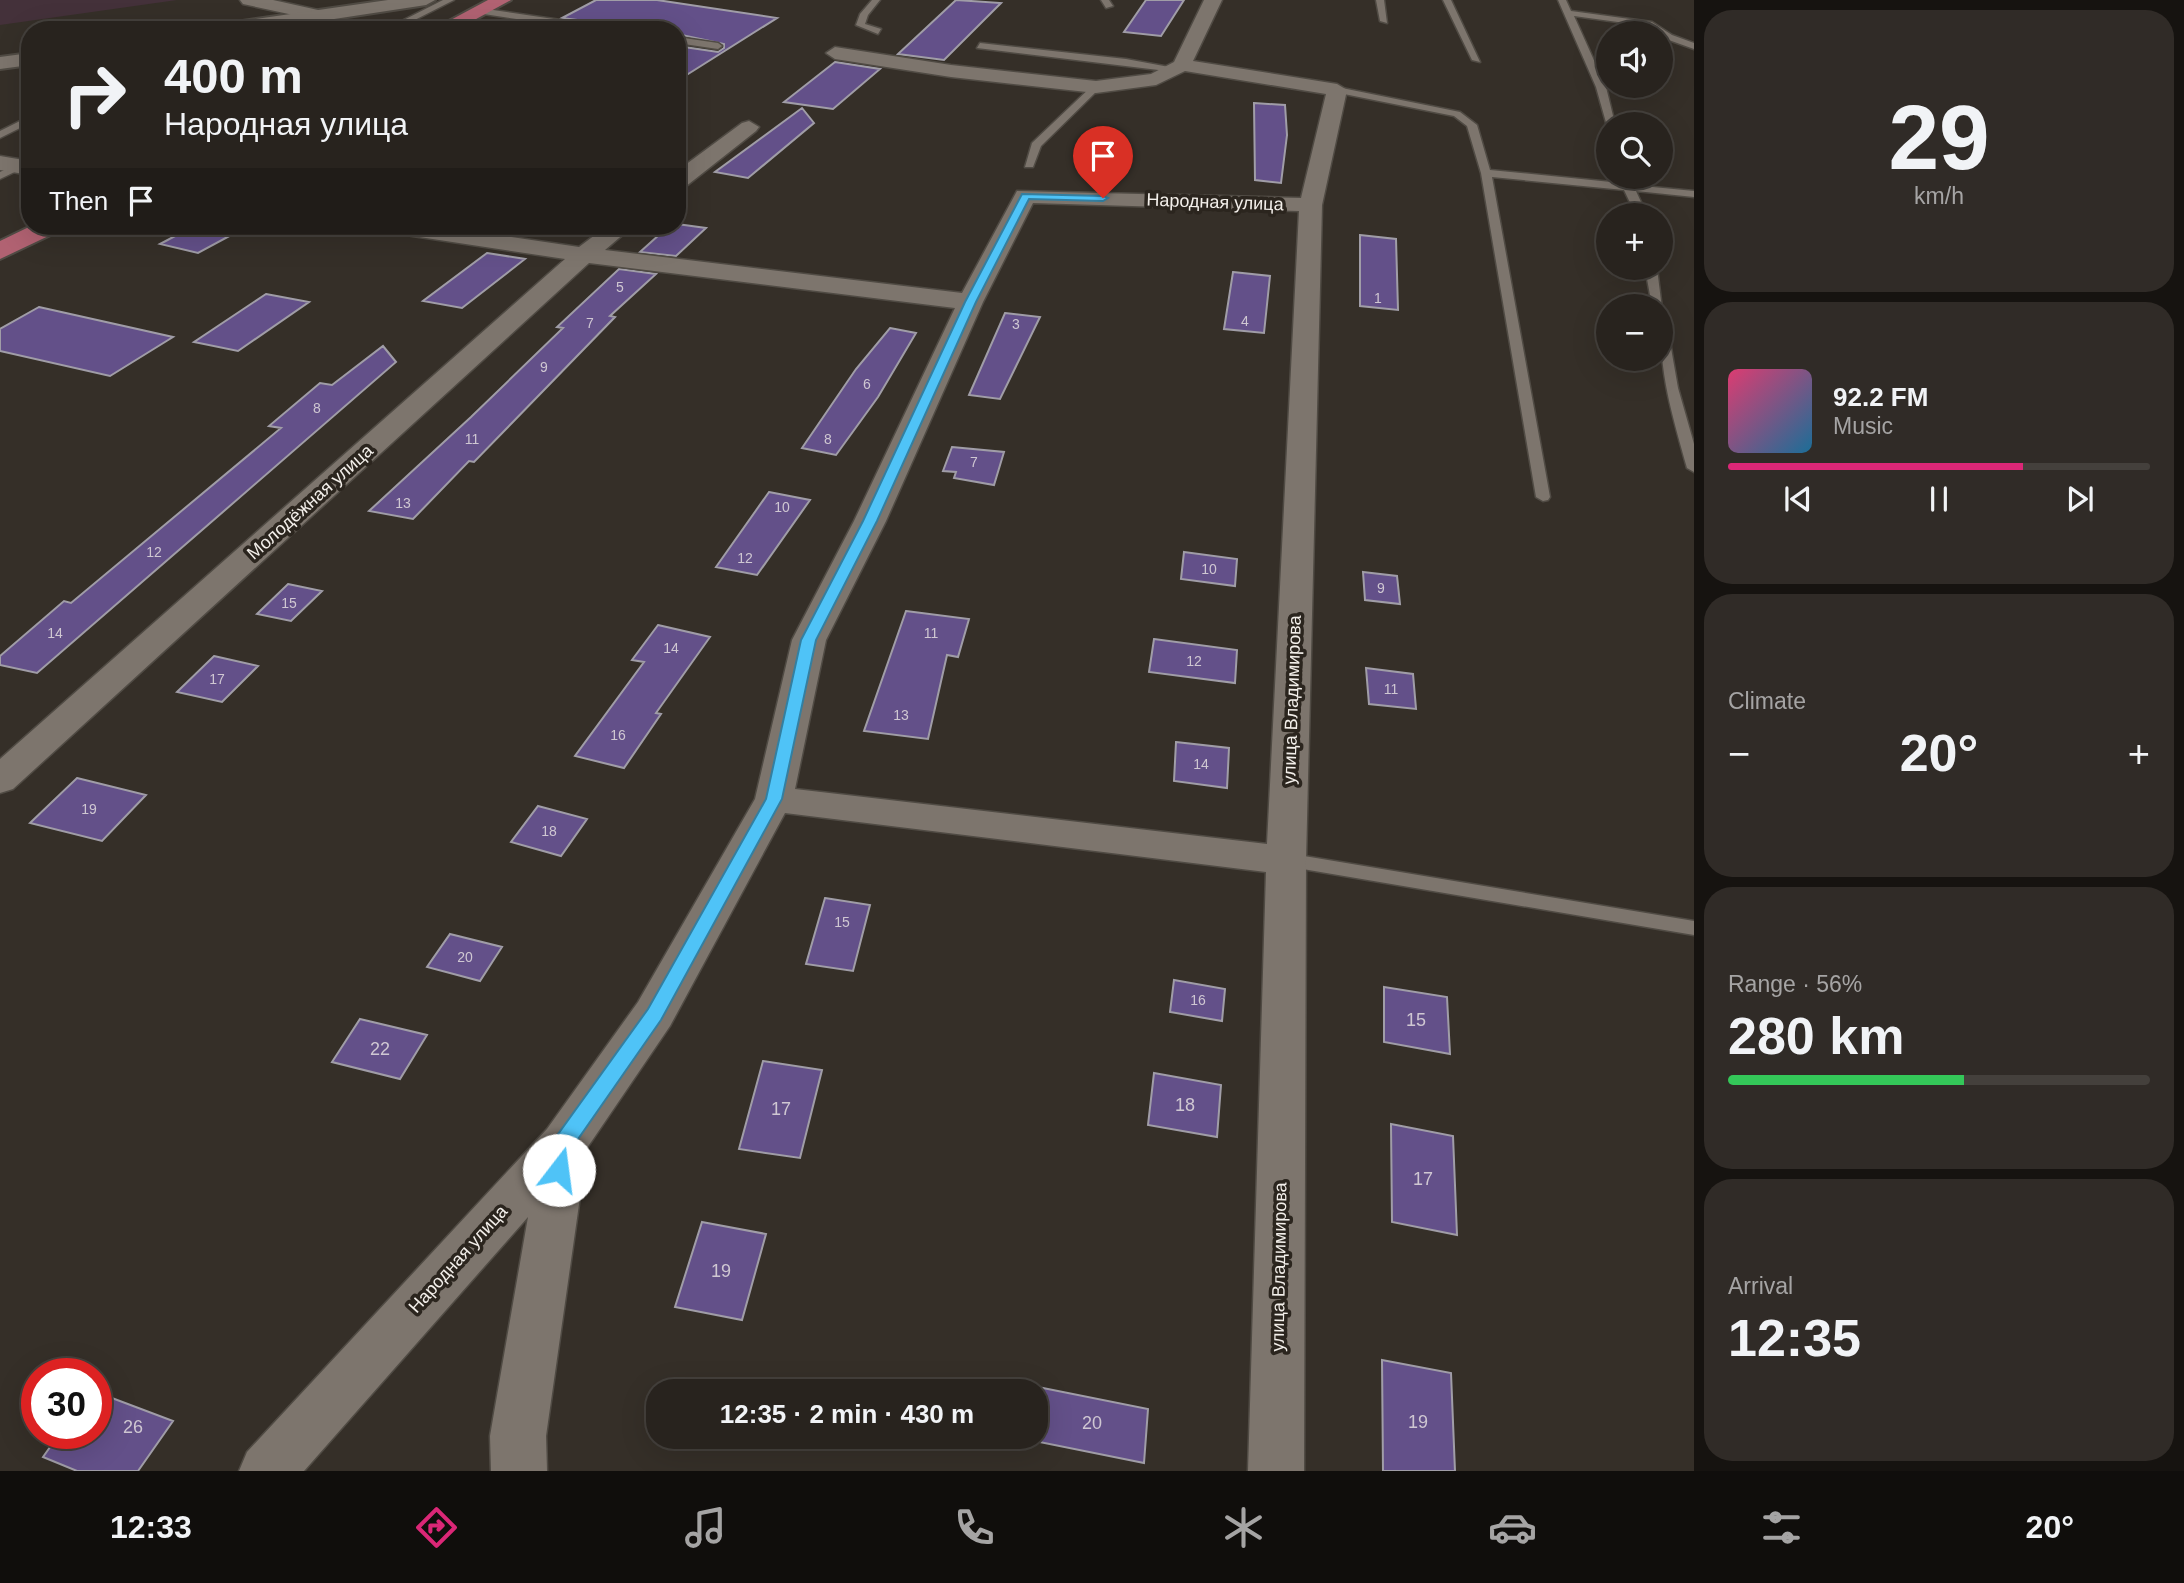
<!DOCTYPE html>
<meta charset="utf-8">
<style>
:root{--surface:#28231e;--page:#302b27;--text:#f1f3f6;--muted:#a5a4a4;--line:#44403c;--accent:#db2777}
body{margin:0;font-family:Helvetica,sans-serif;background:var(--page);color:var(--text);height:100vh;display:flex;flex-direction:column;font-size:26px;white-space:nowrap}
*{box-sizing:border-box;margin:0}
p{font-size:23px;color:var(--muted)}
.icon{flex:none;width:38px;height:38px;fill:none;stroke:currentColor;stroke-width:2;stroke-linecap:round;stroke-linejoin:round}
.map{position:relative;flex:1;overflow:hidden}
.side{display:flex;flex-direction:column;gap:10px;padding:10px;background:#161310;width:490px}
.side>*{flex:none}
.hud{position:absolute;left:21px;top:21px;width:665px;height:214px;border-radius:28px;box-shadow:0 7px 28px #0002,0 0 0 2px var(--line);background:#28231e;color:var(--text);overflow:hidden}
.fabs{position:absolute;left:1596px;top:21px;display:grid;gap:14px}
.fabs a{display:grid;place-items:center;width:77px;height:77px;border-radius:50%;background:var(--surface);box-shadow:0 7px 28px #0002,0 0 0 2px var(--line);font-size:35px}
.speed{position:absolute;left:21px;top:1358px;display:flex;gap:14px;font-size:35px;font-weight:700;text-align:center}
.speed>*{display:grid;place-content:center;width:91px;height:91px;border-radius:50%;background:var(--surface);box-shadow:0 7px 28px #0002,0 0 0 2px var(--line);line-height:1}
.speed .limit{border:10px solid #d22;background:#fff;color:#111}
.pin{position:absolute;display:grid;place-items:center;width:60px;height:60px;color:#fff;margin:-72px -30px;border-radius:50% 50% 50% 0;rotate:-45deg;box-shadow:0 0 7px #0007}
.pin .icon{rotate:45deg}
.me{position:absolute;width:77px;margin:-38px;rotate:15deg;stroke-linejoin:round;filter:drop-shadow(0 0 5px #0008)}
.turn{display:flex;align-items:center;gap:24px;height:147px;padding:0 28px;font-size:32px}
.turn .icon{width:91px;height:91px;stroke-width:2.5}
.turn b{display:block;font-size:49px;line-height:60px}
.then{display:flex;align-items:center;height:66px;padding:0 28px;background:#0003;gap:14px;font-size:26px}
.big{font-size:52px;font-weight:700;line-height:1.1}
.side .tile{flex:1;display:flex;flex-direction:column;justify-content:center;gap:10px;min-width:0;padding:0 24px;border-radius:28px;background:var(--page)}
.side .dial{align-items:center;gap:0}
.dial b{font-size:91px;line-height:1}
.song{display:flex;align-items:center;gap:21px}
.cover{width:84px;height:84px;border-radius:10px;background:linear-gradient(135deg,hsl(340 70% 55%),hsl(200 70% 35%))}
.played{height:7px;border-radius:4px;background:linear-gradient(90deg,var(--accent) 70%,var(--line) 70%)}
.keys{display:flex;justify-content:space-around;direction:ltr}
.heat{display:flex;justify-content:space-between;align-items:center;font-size:38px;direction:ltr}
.charge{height:10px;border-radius:5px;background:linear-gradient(90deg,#34c759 56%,var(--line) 0)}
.trip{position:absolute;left:646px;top:1379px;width:402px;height:70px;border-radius:28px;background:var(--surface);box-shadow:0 7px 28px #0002,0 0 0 2px var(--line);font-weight:700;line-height:70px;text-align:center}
.menu{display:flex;height:112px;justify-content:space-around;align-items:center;background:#100e0c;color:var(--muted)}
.menu .icon{width:49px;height:49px}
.menu .current{color:var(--accent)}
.menu b{font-size:32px;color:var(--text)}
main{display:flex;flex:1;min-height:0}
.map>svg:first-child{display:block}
</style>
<main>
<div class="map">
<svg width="1694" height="1471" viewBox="0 0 1694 1471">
<rect width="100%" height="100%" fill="#352f28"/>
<path fill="#44313a" d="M0,0H177L0,25Z"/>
<path fill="#635089" stroke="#a09da7" stroke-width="2" d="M596,0H657L777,18L677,81V46L718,52L724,48V44L677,34V30H615L608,24L562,18Z
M956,0L1001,3L944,60L898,54Z
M1146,0H1184L1161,36L1124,32Z
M835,62L880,69L833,109L784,102Z
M1254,103L1285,105L1287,135L1281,183L1255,180Z
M802,108L814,123L748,178L715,172Z
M677,224L706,228L676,256L640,252L669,226Z
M194,226H248L198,253L160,244Z
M1360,235L1396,239L1398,310L1360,306Z
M487,253L525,259L462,308L423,301Z
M619,269L656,274L610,316L615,317L474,462L469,461L413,519L369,511L471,417L563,328L557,327Z
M1233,272L1270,276L1264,333L1224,329Z
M266,294L309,302L238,351L194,342Z
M39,307L173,337L110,376L0,351V329Z
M1005,313L1040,317L1000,399L969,395Z
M890,328L916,333L878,397L836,455L802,448L856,369Z
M383,346L396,362L37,673L0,665V656L64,601L71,603L281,428L269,426L320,383L332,385Z
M952,447L1004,452L994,485L954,478L956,472L943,471Z
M769,492L810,500L757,575L716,567Z
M1184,552L1237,559L1235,586L1181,579Z
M1363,572L1397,576L1400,604L1365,600Z
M288,584L322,591L291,621L257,614Z
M906,611L969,619L958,657L947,655L928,739L864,731Z
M658,625L710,637L656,713L661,714L624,768L575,756L644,662L632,660Z
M1154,639L1237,650L1235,683L1149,672Z
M214,656L258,666L222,702L177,692Z
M1366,668L1413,674L1416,709L1369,704Z
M1176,742L1229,748L1227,788L1174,781Z
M77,778L146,795L102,841L30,823Z
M538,806L587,819L561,856L511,842Z
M825,898L870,905L853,971L806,964Z
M450,934L502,947L480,981L427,967Z
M1174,980L1225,989L1222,1021L1170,1012Z
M1384,987L1447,997L1450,1054L1384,1042Z
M360,1019L427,1035L400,1079L332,1062Z
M763,1061L822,1070L800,1158L739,1149Z
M1154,1073L1221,1085L1217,1137L1148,1125Z
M1391,1124L1453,1136L1457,1235L1392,1222Z
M702,1222L766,1234L742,1320L675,1307Z
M1382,1360L1451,1373L1455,1471H1383Z
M1023,1384L1148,1409L1144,1463L1015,1437H1036V1391H1022Z
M96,1392L173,1421L138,1471H77L43,1457L60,1433H96Z"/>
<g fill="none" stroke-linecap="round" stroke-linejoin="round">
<defs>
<path id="lane" d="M443,0H454L395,30H384Z
M872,0H880L868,15L865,24L881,29L878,34L856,25L860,14Z
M1101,0H1109L1113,6L1106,8Z
M1376,0H1384L1387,23L1380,21Z
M1443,0H1451L1480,62L1472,60Z
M1558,0H1566L1571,11L1652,22L1672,35L1694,43V49L1666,39L1647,26L1574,16L1606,87L1615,124L1607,126L1596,87Z
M480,8L608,27L612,30H589L477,13Z
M677,37L718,43L722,46L718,49L677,43Z
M980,43L1126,59L1180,69L1175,72L977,48Z
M1093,85L1101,87L1041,146L1033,167H1025L1032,143Z
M1337,87L1460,112L1477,125L1490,170L1621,183L1620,180L1625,177L1632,185L1694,191V197L1636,191L1647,215H1636L1624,190L1492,177L1550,497L1548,500L1543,501L1536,497L1481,173L1467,126L1454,116L1334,92V88Z
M30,116V123L0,138V131Z
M19,163L23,164V168L0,179V172Z
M1645,268H1657L1662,309L1652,306Z
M1661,321L1667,325L1678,388L1694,444V472L1687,468C1673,417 1659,374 1661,321Z
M1286,853L1694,921V935L1279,865L1276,860L1279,855Z"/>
<path id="street" d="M240,0H273L327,12L330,16L321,21L243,4Z
M1204,0H1222L1193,61L1337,84L1347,90L1322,205L1306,860L1304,1471H1248L1266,872L785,813L670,1026L587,1148L546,1436L547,1471H491L490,1436L528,1217L304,1471H239L247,1452L547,1129L638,1002L755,799L792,640L854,521L955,308L589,263L13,789L0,793V759L565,259L393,233L385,231L381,226H438L579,247L607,226H633L605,250L962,293L1017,191L1301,198L1326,94L1185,71L1156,85L1096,93L951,77L835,59L826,53L835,47L951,65L1096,81L1151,74L1174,62ZM1033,203L1299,211L1267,844L795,789L826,640L886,521L983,302Z
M749,121L759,127L756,131L685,187L677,189V171L742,123Z
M0,156L30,161V175L0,170Z"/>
<path id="secondary" d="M388,0H435L426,5L262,30H213L222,24Z
M30,53V65L0,69V57Z"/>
<path id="primary" d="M488,0H511L456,30H432Z
M31,226H62L59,231L0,259V241Z"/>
</defs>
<use href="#lane" stroke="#504b44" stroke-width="3"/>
<use href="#street" stroke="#504b44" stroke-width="3"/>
<use href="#secondary" stroke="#504b44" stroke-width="4"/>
<use href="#primary" stroke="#504b44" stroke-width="4"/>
<use href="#lane" fill="#7d756d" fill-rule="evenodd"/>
<use href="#street" fill="#7d756d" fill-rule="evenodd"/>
<use href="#secondary" fill="#7d756d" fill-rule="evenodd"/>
<use href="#primary" fill="#b16272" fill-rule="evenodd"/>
</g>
<path fill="#4fc3f7" stroke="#337fa1" stroke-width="2" d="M1022,194L1103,196L1108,198L1103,201L1029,199L976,302L877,521L816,640L782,799L661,1020L574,1145L567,1176L559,1178L552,1176L549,1170L556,1137L648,1009L766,799L801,640L863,521L965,302Z"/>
<g text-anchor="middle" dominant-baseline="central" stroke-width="7" stroke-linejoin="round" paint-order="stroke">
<g font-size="14" fill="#cfc7d2">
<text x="620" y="287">5</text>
<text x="1378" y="298">1</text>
<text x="1245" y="321">4</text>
<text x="590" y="323">7</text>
<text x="1016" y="324">3</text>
<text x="544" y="367">9</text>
<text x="867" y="384">6</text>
<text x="317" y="408">8</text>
<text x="472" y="439">11</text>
<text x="828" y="439">8</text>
<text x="974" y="462">7</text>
<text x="403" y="503">13</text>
<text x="782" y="507">10</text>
<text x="154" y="552">12</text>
<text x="745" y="558">12</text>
<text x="1209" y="569">10</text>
<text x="1381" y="588">9</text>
<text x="289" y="603">15</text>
<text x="55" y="633">14</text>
<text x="931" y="633">11</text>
<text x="671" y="648">14</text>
<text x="1194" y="661">12</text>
<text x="217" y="679">17</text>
<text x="1391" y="689">11</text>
<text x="901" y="715">13</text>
<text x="618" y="735">16</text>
<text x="1201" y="764">14</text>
<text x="89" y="809">19</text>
<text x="549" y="831">18</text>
<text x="842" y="922">15</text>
<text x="465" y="957">20</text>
<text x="1198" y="1000">16</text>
</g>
<g font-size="18" fill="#f3efea" stroke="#2b251e">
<text transform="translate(1215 202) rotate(2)">Народная улица</text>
<text transform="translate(310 502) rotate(-42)">Молодёжная улица</text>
<text transform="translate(1292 700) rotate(-88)">улица Владимирова</text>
<text transform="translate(458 1259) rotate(-48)">Народная улица</text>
<text transform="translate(1279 1267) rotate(-89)">улица Владимирова</text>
</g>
<g font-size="18" fill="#cfc7d2">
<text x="1416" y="1020">15</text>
<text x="380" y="1049">22</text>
<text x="1185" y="1105">18</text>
<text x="781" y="1109">17</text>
<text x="1423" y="1179">17</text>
<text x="721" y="1271">19</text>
<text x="1418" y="1422">19</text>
<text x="1092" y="1423">20</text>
<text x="133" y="1427">26</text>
</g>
</g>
</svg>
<div class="fabs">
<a><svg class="icon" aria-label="sound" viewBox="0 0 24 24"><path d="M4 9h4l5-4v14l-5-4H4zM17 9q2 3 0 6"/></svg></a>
<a><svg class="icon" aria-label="search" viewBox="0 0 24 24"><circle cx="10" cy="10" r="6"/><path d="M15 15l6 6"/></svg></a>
<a>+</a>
<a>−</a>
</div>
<div class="speed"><div class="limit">30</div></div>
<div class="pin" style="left:1103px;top:198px;background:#d93025"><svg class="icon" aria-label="arrive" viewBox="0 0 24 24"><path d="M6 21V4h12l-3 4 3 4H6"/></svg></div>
<svg class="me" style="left:559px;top:1170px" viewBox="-20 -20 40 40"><circle r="19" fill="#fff"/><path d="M0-13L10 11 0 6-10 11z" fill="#4fc3f7"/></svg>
<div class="trip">12:35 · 2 min · 430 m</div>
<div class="hud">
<div class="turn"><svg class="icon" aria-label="right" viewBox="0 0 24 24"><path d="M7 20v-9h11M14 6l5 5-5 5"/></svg><div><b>400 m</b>Народная улица</div></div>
<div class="then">Then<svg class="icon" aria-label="arrive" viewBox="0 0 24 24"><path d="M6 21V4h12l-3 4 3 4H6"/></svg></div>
</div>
</div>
<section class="side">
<div class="tile dial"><b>29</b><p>km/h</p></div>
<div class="tile">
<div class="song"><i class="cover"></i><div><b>92.2 FM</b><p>Music</p></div></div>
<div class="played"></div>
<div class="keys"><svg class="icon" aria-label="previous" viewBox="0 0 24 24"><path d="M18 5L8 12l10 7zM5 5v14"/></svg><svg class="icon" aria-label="pause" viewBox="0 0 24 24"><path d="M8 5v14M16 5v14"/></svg><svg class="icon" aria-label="next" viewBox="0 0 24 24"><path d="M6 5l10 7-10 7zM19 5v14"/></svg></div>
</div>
<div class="tile"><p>Climate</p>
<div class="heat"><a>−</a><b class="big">20°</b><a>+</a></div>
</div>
<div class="tile"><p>Range · 56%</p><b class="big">280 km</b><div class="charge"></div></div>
<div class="tile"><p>Arrival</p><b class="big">12:35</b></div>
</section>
</main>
<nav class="menu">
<b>12:33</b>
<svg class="icon current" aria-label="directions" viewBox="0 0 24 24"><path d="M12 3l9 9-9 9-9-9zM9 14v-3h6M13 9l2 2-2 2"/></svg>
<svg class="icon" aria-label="music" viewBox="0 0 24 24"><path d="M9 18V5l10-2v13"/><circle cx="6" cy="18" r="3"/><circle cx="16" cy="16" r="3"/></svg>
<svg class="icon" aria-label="phone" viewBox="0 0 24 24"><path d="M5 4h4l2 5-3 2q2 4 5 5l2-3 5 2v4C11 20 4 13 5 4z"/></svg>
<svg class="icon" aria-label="climate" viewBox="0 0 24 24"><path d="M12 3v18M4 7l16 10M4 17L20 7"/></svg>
<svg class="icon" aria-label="car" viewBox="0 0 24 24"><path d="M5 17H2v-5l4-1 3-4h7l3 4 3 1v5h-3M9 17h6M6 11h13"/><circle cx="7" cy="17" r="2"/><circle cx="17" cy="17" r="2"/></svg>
<svg class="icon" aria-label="filters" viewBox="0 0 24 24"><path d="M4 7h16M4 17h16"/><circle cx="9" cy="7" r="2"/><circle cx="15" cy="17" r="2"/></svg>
<b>20°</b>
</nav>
